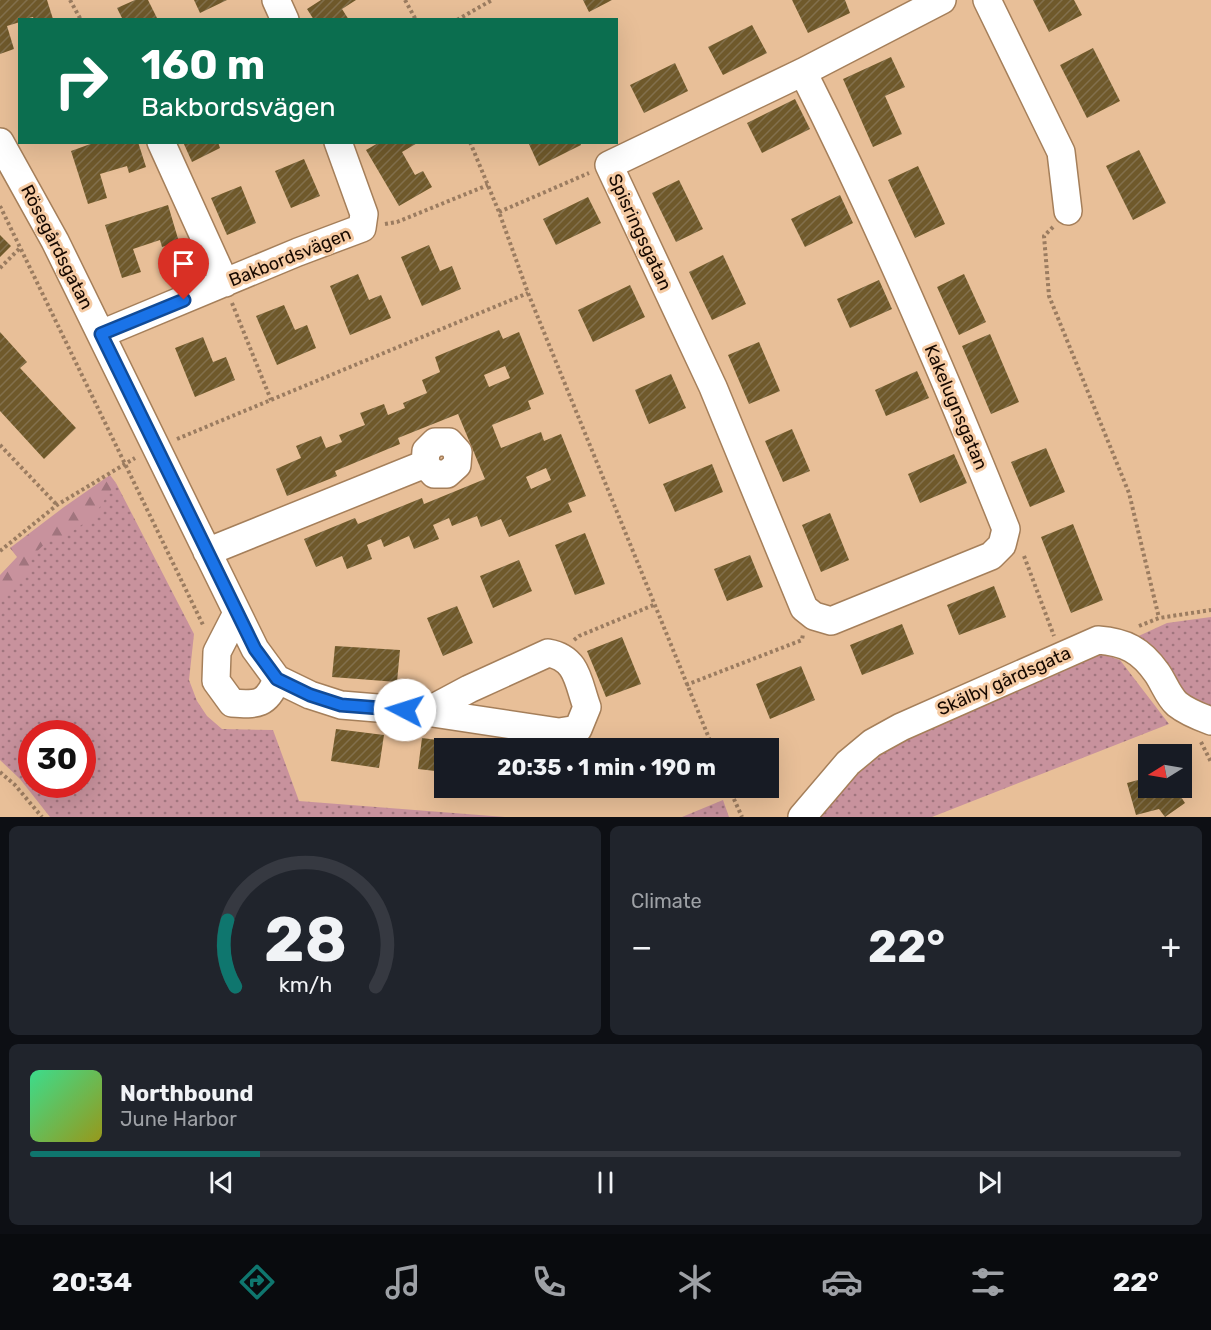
<!DOCTYPE html>
<meta charset="utf-8">
<style>
:root{--surface:#171b24;--page:#20242c;--text:#f1f3f6;--muted:#9ea1a6;--line:#363941;--accent:#0f766e}
body{margin:0;font-family:Rubik,sans-serif;background:var(--page);color:var(--text);height:100vh;display:flex;flex-direction:column;font-size:22px;white-space:nowrap}
*{box-sizing:border-box;margin:0}
p{font-size:20px;color:var(--muted)}
.icon{flex:none;width:33px;height:33px;fill:none;stroke:currentColor;stroke-width:2;stroke-linecap:round;stroke-linejoin:round}
.map{position:relative;height:817px;overflow:hidden}
.panel{display:flex;flex-direction:column;gap:9px;padding:9px;background:#0d0f14;flex:1}
.panel>*{flex:none}
.hud{position:absolute;left:18px;top:18px;width:600px;height:126px;border-radius:0px;box-shadow:0 6px 24px #0002;background:#0b6e4f;color:#fff;overflow:hidden}
.needle{width:39px;rotate:259deg}
.fabs{position:absolute;left:1138px;top:744px;display:grid;gap:12px}
.fabs a{display:grid;place-items:center;width:54px;height:54px;border-radius:0px;background:var(--surface);box-shadow:0 6px 24px #0002;font-size:30px}
.speed{position:absolute;left:18px;top:720px;display:flex;gap:12px;font-size:30px;font-weight:700;text-align:center}
.speed>*{display:grid;place-content:center;width:78px;height:78px;border-radius:50%;background:var(--surface);box-shadow:0 6px 24px #0002;line-height:1}
.speed .limit{border:9px solid #d22;background:#fff;color:#111}
.pin{position:absolute;display:grid;place-items:center;width:51px;height:51px;color:#fff;margin:-62px -26px;border-radius:50% 50% 50% 0;rotate:-45deg;box-shadow:0 0 6px #0007}
.pin .icon{rotate:45deg}
.me{position:absolute;width:66px;margin:-33px;rotate:275deg;stroke-linejoin:round;filter:drop-shadow(0 0 4px #0008)}
.turn{display:flex;align-items:center;gap:21px;height:126px;padding:0 24px;font-size:27px}
.turn .icon{width:78px;height:78px;stroke-width:2.5}
.turn b{display:block;font-size:42px;line-height:51px}
.big{font-size:45px;font-weight:700;line-height:1.1}
.panel .widget{flex:1;display:flex;flex-direction:column;justify-content:center;gap:9px;min-width:0;padding:0 21px;border-radius:9px;background:var(--page)}
.panel .dial{align-items:center;gap:0}
.dial svg{height:156px;overflow:visible;fill:none;stroke:var(--line);stroke-width:7;stroke-linecap:round;text-anchor:middle}
.dial text{fill:var(--text);stroke:none}
.song{display:flex;align-items:center;gap:18px}
.cover{width:72px;height:72px;border-radius:9px;background:linear-gradient(135deg,hsl(150 70% 55%),hsl(60 70% 35%))}
.played{height:6px;border-radius:3px;background:linear-gradient(90deg,var(--accent) 20%,var(--line) 20%)}
.keys{display:flex;justify-content:space-around;direction:ltr}
.heat{display:flex;justify-content:space-between;align-items:center;font-size:33px;direction:ltr}
.panel .tiles{flex:1;display:grid;gap:9px;grid-template-columns:1fr 1fr}
.widget:last-child{grid-column:span 2}
.trip{position:absolute;left:434px;top:738px;width:345px;height:60px;border-radius:0px;background:var(--surface);box-shadow:0 6px 24px #0002;font-weight:700;line-height:60px;text-align:center}
.tabs{display:flex;height:96px;justify-content:space-around;align-items:center;background:#090b0e;color:var(--muted)}
.tabs .icon{width:42px;height:42px}
.tabs .on{color:var(--accent)}
.tabs b{font-size:27px;color:var(--text)}
.map>svg:first-child{display:block}
</style>
<div class="map">
<svg width="1211" height="817" viewBox="0 0 1211 817">
<defs>
<pattern id="grass-dots" width="8" height="8" patternUnits="userSpaceOnUse" patternTransform="scale(1.5)"><rect width="8" height="8" fill="#c8929d"/><path d="M2 2h.1M6 6h.1" fill="none" stroke="#a1757e" stroke-width="1.8" stroke-linecap="round"/></pattern>
<pattern id="forest-firs" width="22" height="20" patternUnits="userSpaceOnUse" patternTransform="scale(1.5)"><rect width="22" height="20" fill="#c8929d"/><path d="M5 1l3.5 6h-7zM16 11l3.5 6h-7z" fill="#a1757e"/></pattern>
<pattern id="building-hatch" width="6" height="6" patternUnits="userSpaceOnUse" patternTransform="scale(1.5)"><rect width="6" height="6" fill="#6f592b"/><path d="M-1 1l2-2M0 6l6-6M5 7l2-2" fill="none" stroke="#82704d"/></pattern>
</defs>
<rect width="100%" height="100%" fill="#e8bf98"/>
<path fill="url(#grass-dots)" fill-rule="evenodd" d="M116,483L194,634L189,680L197,701L207,716L222,729L273,730L299,801L505,817H50L20,779L0,760V587L37,547ZM32,734H82V784H32Z
M1211,617V710L1183,698L1132,639L1167,623Z
M1102,654L1120,660L1169,724L932,817H820L841,788L879,752L1065,664Z
M723,800L729,817H682Z"/>
<path fill="url(#forest-firs)" d="M110,475L116,483L93,517L57,542L52,537L29,559L32,565L0,597V575L17,557L10,548L64,507Z"/>
<path fill="url(#building-hatch)" fill-rule="evenodd" d="M0,0H47L53,19L34,20L33,17L20,20V22L7,26L14,49L0,54Z
M135,0H148L158,20H123L117,8Z
M194,0H227L200,13Z
M321,0H356L342,9L349,20H314L307,9Z
M583,0H612L589,12Z
M792,0H845L850,13L808,33Z
M1033,0H1074L1082,15L1049,32Z
M752,25L767,53L723,75L708,47Z
M1093,48L1120,101L1087,118L1060,65Z
M891,57L905,87L885,96L902,134L873,147L843,79Z
M675,63L688,91L644,113L630,85Z
M795,99L810,129L762,153L747,123Z
M96,142H138L146,167L129,173L127,166L100,174L107,198L88,204L71,151Z
M183,142H218L220,148L192,162Z
M380,142H419L402,152L415,175L423,171L432,187L399,206L366,150Z
M528,142H580L581,145L539,166Z
M1139,150L1166,203L1133,220L1106,166Z
M304,159L320,196L291,208L275,171Z
M918,166L945,224L915,238L888,180Z
M679,180L703,229L676,242L652,193Z
M241,186L256,223L227,235L211,198Z
M840,195L853,223L805,247L791,219Z
M588,197L601,223L556,245L543,219Z
M168,205L179,242L162,247L160,240L133,249L141,272L122,278L105,225Z
M0,235L11,246L0,257Z
M429,245L440,271L452,266L461,289L422,306L401,257Z
M723,255L746,304L712,320L689,272Z
M358,274L369,300L381,295L391,318L350,335L330,286Z
M964,274L986,322L959,335L937,287Z
M879,280L892,309L850,328L837,299Z
M630,285L645,317L593,342L578,310Z
M284,305L295,330L307,325L316,348L277,365L256,316Z
M499,330L503,339L519,332L544,394L528,401L531,409L492,425L501,448L541,432L544,441L561,434L586,496L568,503L572,512L509,537L501,519L481,527L477,516L452,526L449,518L433,525L439,539L414,549L409,536L384,547L381,539L367,545L372,559L347,569L342,556L316,567L304,539L355,518L358,524L422,498L424,504L485,479L458,414L398,438L400,444L335,471L337,476L287,496L276,469L301,458L296,446L321,436L326,448L342,442L339,435L365,425L360,413L384,404L388,415L405,408L403,403L427,393L422,380L440,372L435,357ZM505,366L510,378L489,387L484,375ZM546,468L551,480L531,489L526,477Z
M0,332L27,362L20,368L76,428L44,459L0,411Z
M990,334L1019,402L991,414L962,346Z
M203,337L213,362L226,357L235,380L195,397L175,348Z
M759,342L780,391L749,404L728,355Z
M917,371L929,398L886,416L875,390Z
M671,374L686,408L649,424L635,390Z
M792,429L810,471L783,482L765,441Z
M1046,448L1065,492L1030,507L1011,462Z
M954,454L967,483L920,503L908,474Z
M712,464L723,492L675,512L663,484Z
M830,513L849,560L821,572L802,525Z
M1073,524L1103,600L1071,613L1041,537Z
M585,533L605,584L575,595L555,545Z
M750,555L763,587L727,601L714,569Z
M519,560L532,591L493,608L480,576Z
M994,586L1006,617L959,635L947,605Z
M457,606L473,643L443,656L427,618Z
M902,624L914,654L862,675L850,645Z
M622,637L641,684L606,697L587,651Z
M335,646L400,650L397,682L332,677Z
M801,666L815,700L770,719L756,684Z
M336,729L384,735L379,768L331,761Z
M422,738L484,746V748H444V772L418,769Z
M1149,777V788H1182V778L1186,780L1179,794L1185,803L1165,817L1159,809L1136,815L1127,783Z"/>
<g fill="none" stroke-linecap="round" stroke-linejoin="round">
<defs>
<path id="minor" d="M276,0L285,20
M987,0L1061,152L1068,211
M803,72C878,221 944,374 1006,529L1002,545L991,556L831,621L814,616L804,608L713,387L609,165L803,72L942,0
M0,142L55,241L255,649L277,679L310,695L341,705L426,712L559,732L578,729L587,707C578,683 578,658 548,653L469,689L426,712
M161,142L225,283
M101,334L298,252L362,228L364,214L338,142
M207,552L425,464L426,451L435,442H449L458,452L457,465L447,474H434L425,464
M237,613L217,652L216,681L232,703C257,705 267,705 277,679
M802,817L848,763L872,743L901,727L1098,640C1125,642 1141,650 1157,673C1164,683 1168,696 1177,704C1187,712 1200,717 1211,721"/>
</defs>
<use href="#minor" stroke="#a57f5a" stroke-width="30"/>
<path stroke="#9b7c60" stroke-width="4" stroke-dasharray="3 3" stroke-linecap="butt" d="M70,0L81,20
M405,0L416,20
M457,20L492,0
M470,142L499,212L528,293L713,748
M0,206L204,627
M499,212L589,173
M385,224L397,222L488,185
M1053,227L1044,236L1049,296L1129,493L1159,618
M0,268L20,248
M232,303L271,400
M177,439L528,293
M0,445L57,505
M0,551L57,505L135,458
M1024,556L1054,636
M1139,626L1159,618L1211,610
M574,640L579,636L656,604
M686,685L802,640L803,634
M1201,742L1211,762
M0,772L15,785L42,817
M729,788L742,817"/>
<use href="#minor" stroke="#fff" stroke-width="27"/>
</g>
<g fill="none" stroke-linecap="round" stroke-linejoin="round">
<defs>
<path id="route" d="M184,300L101,334L255,649L277,679L310,695L341,705L405,710"/>
</defs>
<use href="#route" stroke="#114b97" stroke-width="15"/>
<use href="#route" stroke="#1a73e8" stroke-width="10"/>
</g>
<g text-anchor="middle" dominant-baseline="central" stroke-width="6" stroke-linejoin="round" paint-order="stroke">
<g font-size="18" fill="#170900" stroke="#f5cba4">
<text transform="translate(640 232) rotate(65)">Spisringsgatan</text>
<text transform="translate(57 247) rotate(63)">Rösegårdsgatan</text>
<text transform="translate(290 257) rotate(-22)">Bakbordsvägen</text>
<text transform="translate(956 407) rotate(67)">Kakelugnsgatan</text>
<text transform="translate(1004 681) rotate(-24)">Skälby gårdsgata</text>
</g>
</g>
</svg>
<div class="fabs">
<a><svg class="needle" viewBox="-14 -14 28 28"><path d="M0-13l5 13h-10z" fill="#e53935"/><path d="M0 13l5-13h-10z" fill="#9ea1a6"/></svg></a>
</div>
<div class="speed"><div class="limit">30</div></div>
<div class="pin" style="left:184px;top:300px;background:#d93025"><svg class="icon" aria-label="arrive" viewBox="0 0 24 24"><path d="M6 21V4h12l-3 4 3 4H6"/></svg></div>
<svg class="me" style="left:405px;top:710px" viewBox="-20 -20 40 40"><circle r="19" fill="#fff"/><path d="M0-13L10 11 0 6-10 11z" fill="#1a73e8"/></svg>
<div class="trip">20:35 · 1 min · 190 m</div>
<div class="hud">
<div class="turn"><svg class="icon" aria-label="right" viewBox="0 0 24 24"><path d="M7 20v-9h11M14 6l5 5-5 5"/></svg><div><b>160 m</b>Bakbordsvägen</div></div>
</div>
</div>
<section class="panel">
<div class="tiles">
<div class="widget dial"><svg viewBox="0 0 100 80">
<path d="M14 69A42 42 0 1 1 86 69"/>
<path d="M14 69A42 42 0 0 1 10 35" stroke="#0f766e"/>
<text x="50" y="56" font-size="32" font-weight="700">28</text>
<text x="50" y="72" font-size="11">km/h</text>
</svg></div>
<div class="widget"><p>Climate</p>
<div class="heat"><a>−</a><b class="big">22°</b><a>+</a></div>
</div>
<div class="widget">
<div class="song"><i class="cover"></i><div><b>Northbound</b><p>June Harbor</p></div></div>
<div class="played"></div>
<div class="keys"><svg class="icon" aria-label="previous" viewBox="0 0 24 24"><path d="M18 5L8 12l10 7zM5 5v14"/></svg><svg class="icon" aria-label="pause" viewBox="0 0 24 24"><path d="M8 5v14M16 5v14"/></svg><svg class="icon" aria-label="next" viewBox="0 0 24 24"><path d="M6 5l10 7-10 7zM19 5v14"/></svg></div>
</div>
</div>
</section>
<nav class="tabs">
<b>20:34</b>
<svg class="icon on" aria-label="directions" viewBox="0 0 24 24"><path d="M12 3l9 9-9 9-9-9zM9 14v-3h6M13 9l2 2-2 2"/></svg>
<svg class="icon" aria-label="music" viewBox="0 0 24 24"><path d="M9 18V5l10-2v13"/><circle cx="6" cy="18" r="3"/><circle cx="16" cy="16" r="3"/></svg>
<svg class="icon" aria-label="phone" viewBox="0 0 24 24"><path d="M5 4h4l2 5-3 2q2 4 5 5l2-3 5 2v4C11 20 4 13 5 4z"/></svg>
<svg class="icon" aria-label="climate" viewBox="0 0 24 24"><path d="M12 3v18M4 7l16 10M4 17L20 7"/></svg>
<svg class="icon" aria-label="car" viewBox="0 0 24 24"><path d="M5 17H2v-5l4-1 3-4h7l3 4 3 1v5h-3M9 17h6M6 11h13"/><circle cx="7" cy="17" r="2"/><circle cx="17" cy="17" r="2"/></svg>
<svg class="icon" aria-label="filters" viewBox="0 0 24 24"><path d="M4 7h16M4 17h16"/><circle cx="9" cy="7" r="2"/><circle cx="15" cy="17" r="2"/></svg>
<b>22°</b>
</nav>
